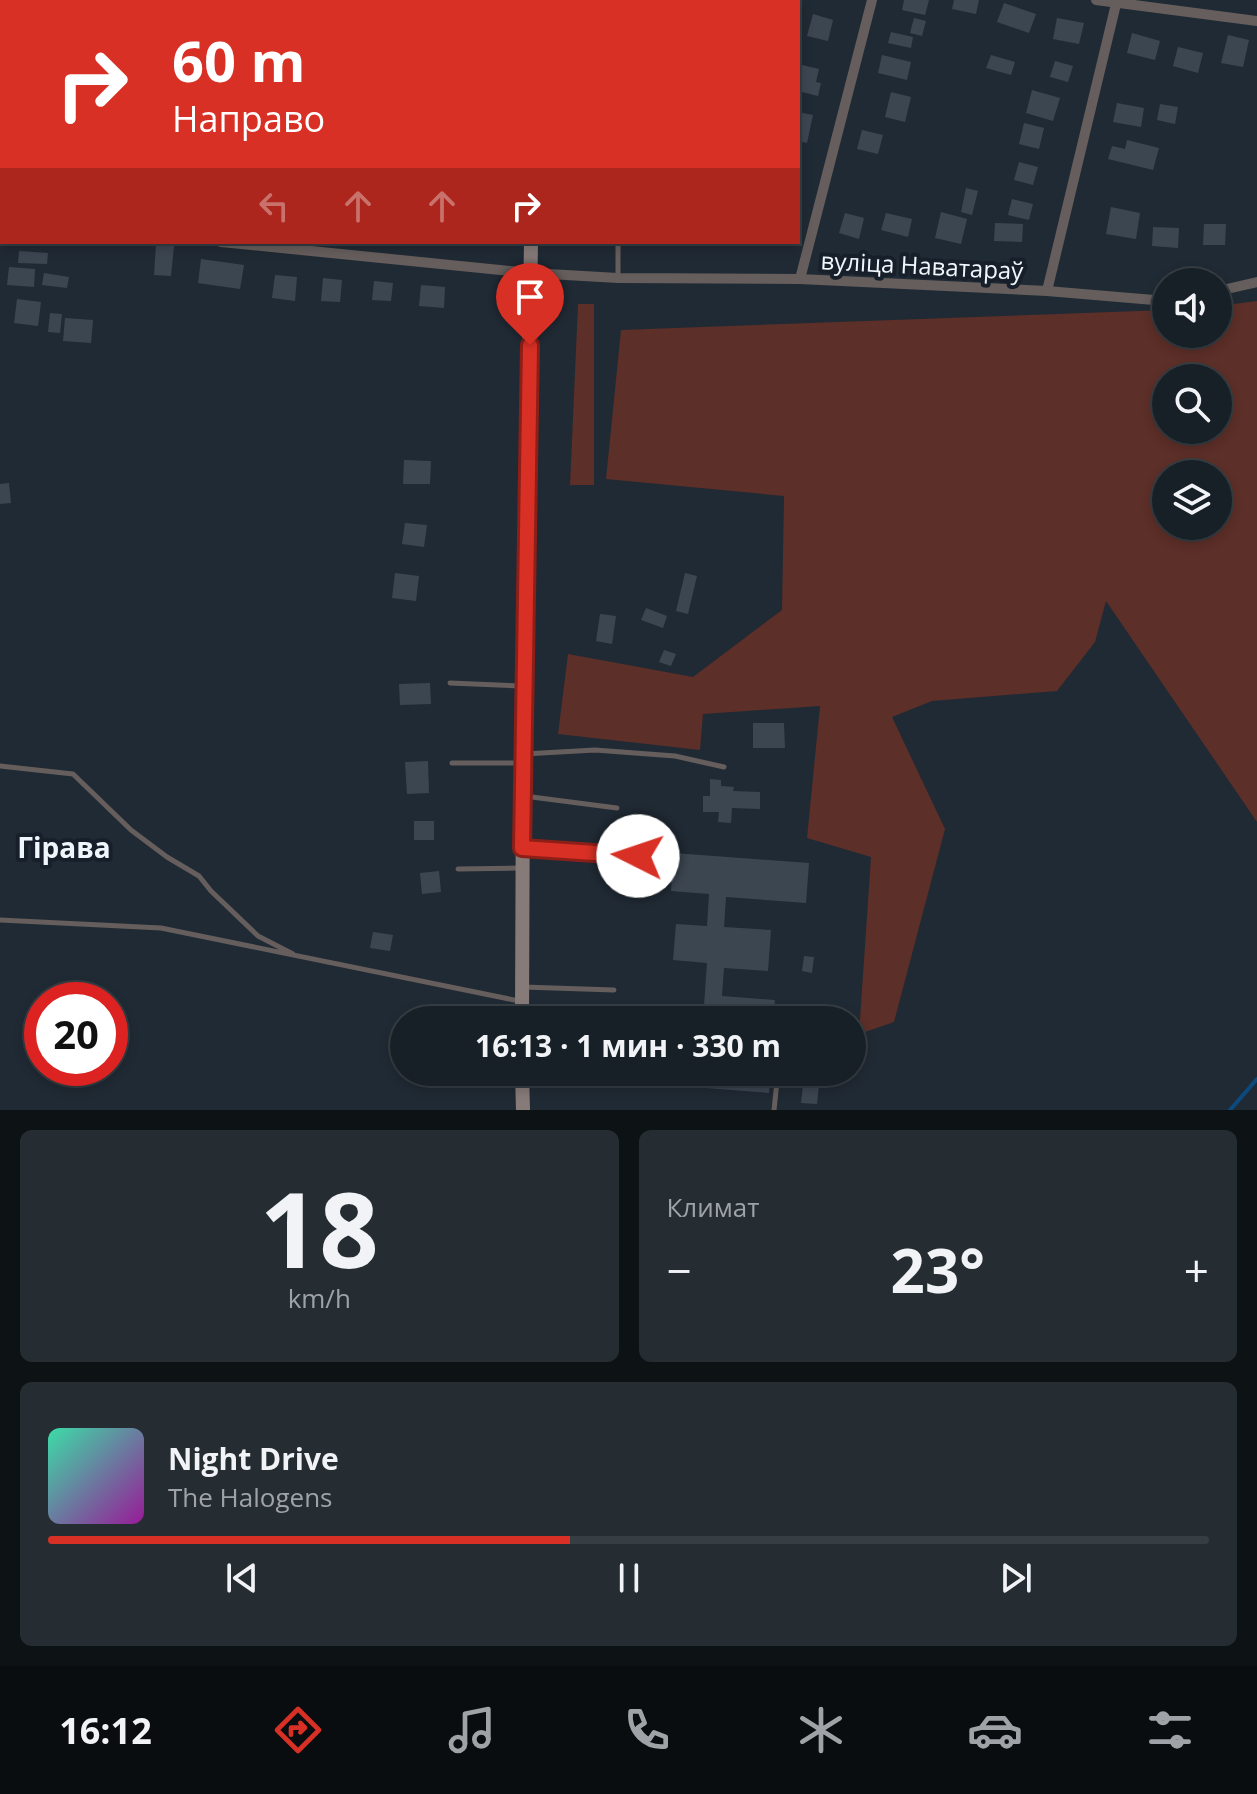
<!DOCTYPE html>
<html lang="ru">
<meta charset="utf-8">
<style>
:root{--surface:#182027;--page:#252d33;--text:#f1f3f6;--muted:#9fa3a7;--line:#363e44;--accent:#d93025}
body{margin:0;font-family:"Open Sans",sans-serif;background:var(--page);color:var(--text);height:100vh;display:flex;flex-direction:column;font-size:30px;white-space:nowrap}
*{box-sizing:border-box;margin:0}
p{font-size:26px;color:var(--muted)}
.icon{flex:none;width:44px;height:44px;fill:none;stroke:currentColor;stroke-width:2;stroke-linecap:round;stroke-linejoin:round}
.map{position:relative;height:1110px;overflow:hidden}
.drawer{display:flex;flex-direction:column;gap:20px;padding:20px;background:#0d1215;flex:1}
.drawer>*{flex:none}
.hud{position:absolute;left:0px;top:0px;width:800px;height:244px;box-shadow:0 4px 12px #0003,0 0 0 2px var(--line);background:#d93025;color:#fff;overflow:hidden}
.tools{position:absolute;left:1152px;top:268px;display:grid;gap:16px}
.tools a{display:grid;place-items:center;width:80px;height:80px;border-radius:50%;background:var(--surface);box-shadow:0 4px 12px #0003,0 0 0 2px var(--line);font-size:40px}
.speed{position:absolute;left:24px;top:982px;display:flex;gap:16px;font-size:40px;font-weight:700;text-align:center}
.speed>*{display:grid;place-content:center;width:104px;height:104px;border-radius:50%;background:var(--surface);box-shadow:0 4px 12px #0003,0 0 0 2px var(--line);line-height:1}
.speed .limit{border:12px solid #d22;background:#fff;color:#111}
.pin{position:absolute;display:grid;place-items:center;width:68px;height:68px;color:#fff;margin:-82px -34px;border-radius:50% 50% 50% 0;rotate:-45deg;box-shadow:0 0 8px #0007}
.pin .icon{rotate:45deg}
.me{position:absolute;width:88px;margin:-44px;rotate:274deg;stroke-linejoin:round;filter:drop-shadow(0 0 6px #0008)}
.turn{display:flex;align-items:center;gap:28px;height:168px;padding:0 40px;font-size:36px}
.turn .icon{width:104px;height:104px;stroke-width:2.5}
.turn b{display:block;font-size:56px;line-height:68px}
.lanes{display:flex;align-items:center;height:76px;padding:0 40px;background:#0003;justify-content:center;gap:40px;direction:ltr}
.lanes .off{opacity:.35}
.big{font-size:60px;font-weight:700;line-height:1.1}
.drawer .widget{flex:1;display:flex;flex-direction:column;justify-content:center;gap:12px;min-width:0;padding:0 28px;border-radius:12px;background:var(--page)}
.drawer .dial{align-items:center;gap:0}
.dial b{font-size:104px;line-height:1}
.song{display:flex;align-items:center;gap:24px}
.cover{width:96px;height:96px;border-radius:12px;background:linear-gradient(135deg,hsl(160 70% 55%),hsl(300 70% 35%))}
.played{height:8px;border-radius:4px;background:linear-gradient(90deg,var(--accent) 45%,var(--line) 45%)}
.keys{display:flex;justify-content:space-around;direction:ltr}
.heat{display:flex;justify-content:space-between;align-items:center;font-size:44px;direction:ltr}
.drawer .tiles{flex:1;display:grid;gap:20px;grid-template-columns:1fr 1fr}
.widget:last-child{grid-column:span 2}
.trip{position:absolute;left:390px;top:1006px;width:476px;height:80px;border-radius:40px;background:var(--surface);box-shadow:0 4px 12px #0003,0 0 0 2px var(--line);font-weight:700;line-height:80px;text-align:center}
.tabs{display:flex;height:128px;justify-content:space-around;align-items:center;background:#0a0d10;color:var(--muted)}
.tabs .icon{width:56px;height:56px}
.tabs .on{color:var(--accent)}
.tabs b{font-size:36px;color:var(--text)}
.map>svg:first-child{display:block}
</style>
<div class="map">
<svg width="1257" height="1110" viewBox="0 0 1257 1110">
<rect width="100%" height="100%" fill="#202a34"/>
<path fill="#5c2f28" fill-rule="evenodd" d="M1257,301V822L1106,601L1095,642L1057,691L932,701L892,717L945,829L894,1022L859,1034L871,857L807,838L820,706L703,714L700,750L558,734L568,654L693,677L782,610L784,496L606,479L621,330L1166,310V334H1218V306ZM1218,378V430H1166V378ZM1218,474V526H1166V474Z
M578,304H594V485H570Z"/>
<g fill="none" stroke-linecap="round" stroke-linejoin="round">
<path stroke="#0c497d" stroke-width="4" d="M1230,1110L1257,1079"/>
</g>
<path fill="#3c4651" d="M904,0H929L925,15L902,10Z
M954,0H979L976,14L952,9Z
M1004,3L1036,14L1029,33L997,22Z
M813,14L833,20L828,41L807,36Z
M914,18L926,21L922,36L910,33Z
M1057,18L1084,23L1079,44L1053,39Z
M891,32L913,37L911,48L888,43Z
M1132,33L1160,41L1155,60L1127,53Z
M1228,35L1249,40L1243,67L1221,63Z
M1178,47L1203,53L1198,73L1173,66Z
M882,55L911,62L907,80L878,73Z
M991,55L1015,62L1011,75L986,68Z
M1055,61L1073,66L1068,82L1050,77Z
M798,64L819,69L816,82L821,83L818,96L798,91Z
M1032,90L1060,98L1053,121L1026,113Z
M891,92L911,97L905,122L885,117Z
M1117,103L1144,108L1141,127L1113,122Z
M1160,104L1178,107L1175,124L1157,120Z
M798,112L813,115L807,143L798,141Z
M1024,123L1044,128L1039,149L1019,144Z
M862,130L883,135L878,154L857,149Z
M1127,140L1159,148L1153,170L1108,159L1112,146L1125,149Z
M1019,162L1038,167L1033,185L1014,180Z
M966,188L978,191L972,215L961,212Z
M1012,199L1033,204L1029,220L1008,215Z
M1111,207L1140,213L1136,239L1106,234Z
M941,212L967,219L961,244L935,238Z
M845,213L864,218L859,239L839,233Z
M886,213L912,219L908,237L881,230Z
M995,223L1023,224L1022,242L994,241Z
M1204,224H1226L1225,245H1203Z
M1153,227L1179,228L1178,248L1152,246Z
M156,244L174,246L171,276L154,275Z
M19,251L48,253L47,264L18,263Z
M201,259L244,265L240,289L198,283Z
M9,267L35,269L34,287L7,285Z
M44,273L69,277L67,288L42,285Z
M275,275L297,277L295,301L272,298Z
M323,278L342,280L340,302L321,301Z
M374,281L393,283L391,301L372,300Z
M421,285L445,287L444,308L419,306Z
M17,299L41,302L38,326L14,323Z
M50,313L62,314L60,333L48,332Z
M65,318L93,320L91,343L63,341Z
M404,460L431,461L430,484H403Z
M9,483L11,503L0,504V484Z
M405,523L427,525L424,547L402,544Z
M395,573L419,576L416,601L392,598Z
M685,573L697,576L688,614L676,611Z
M646,608L667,616L663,628L641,620Z
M600,614L616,616L612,644L596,641Z
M664,650L676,654L671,666L659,662Z
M430,683L431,704L400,705L399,684Z
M753,723H784L785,748H753Z
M428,761L429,793L407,794L405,762Z
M710,779L721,780V786L734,787L733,791L760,792V809L732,808L731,823L718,822L719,812H703V796H710Z
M414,821H434V840H414Z
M674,853L809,863L806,903L726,897L724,927L771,930L768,971L724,968L722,996L775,1000L773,1020H703L707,963L673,960L676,924L707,926L709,894L671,891Z
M439,871L441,892L422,894L420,873Z
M373,932L393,935L390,951L370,948Z
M804,956L814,957L812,973L802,971Z
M791,1013L819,1015L818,1020H790Z
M655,1072H770L769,1093L654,1084Z
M795,1072H836V1077L820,1075L817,1104L801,1103L804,1075L795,1074Z"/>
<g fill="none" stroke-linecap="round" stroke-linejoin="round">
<path stroke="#655e5c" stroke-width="5" d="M619,2V0
M618,242V277
M450,683L523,686
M524,754L595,750L675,756L724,767
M452,763H522
M0,766L73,774L131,830L167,857L199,876L211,891L258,936L293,954
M524,796L617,808
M523,848L665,858
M458,869L521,868
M0,920L161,928L519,1001
M523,987L614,990
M774,1110L778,1072"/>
<path stroke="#655e5c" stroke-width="10" d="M1096,0L1257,21
M0,220H2
M221,242L531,273L618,278L800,279L1047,291L1166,301
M800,279L872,0
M1047,291L1116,4
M1218,291L1257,282"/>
<path stroke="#877b79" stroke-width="14" d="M535,2L536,0
M522,1020L523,763L531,242
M522,1072L523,1110"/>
</g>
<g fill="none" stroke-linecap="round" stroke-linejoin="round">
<defs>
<path id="route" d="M530,345L522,848L638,856"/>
</defs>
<use href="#route" stroke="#8d1f18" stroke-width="20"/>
<use href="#route" stroke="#d93025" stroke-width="14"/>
</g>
<g text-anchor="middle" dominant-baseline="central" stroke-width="8" stroke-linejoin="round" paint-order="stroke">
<g font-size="24" fill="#eff6fc" stroke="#17202a">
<text transform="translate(922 265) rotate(3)">вуліца Наватараў</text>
</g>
<g font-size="28" font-weight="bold" fill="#eff6fc" stroke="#17202a">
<text x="64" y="847">Гірава</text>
</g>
</g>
</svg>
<div class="tools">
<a><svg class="icon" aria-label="sound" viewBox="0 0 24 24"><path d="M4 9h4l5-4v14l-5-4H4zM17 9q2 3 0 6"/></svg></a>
<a><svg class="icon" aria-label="search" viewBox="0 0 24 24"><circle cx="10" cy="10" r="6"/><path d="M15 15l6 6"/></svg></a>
<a><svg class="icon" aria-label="layers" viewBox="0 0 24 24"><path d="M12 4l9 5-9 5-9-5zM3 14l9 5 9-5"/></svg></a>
</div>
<div class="speed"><div class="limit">20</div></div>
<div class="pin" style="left:530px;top:345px;background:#d93025"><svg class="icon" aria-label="arrive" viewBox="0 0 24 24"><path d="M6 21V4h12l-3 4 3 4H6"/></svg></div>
<svg class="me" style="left:638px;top:856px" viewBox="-20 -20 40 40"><circle r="19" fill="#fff"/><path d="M0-13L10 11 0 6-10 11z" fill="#d93025"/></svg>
<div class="trip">16:13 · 1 мин · 330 m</div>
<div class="hud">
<div class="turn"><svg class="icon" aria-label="right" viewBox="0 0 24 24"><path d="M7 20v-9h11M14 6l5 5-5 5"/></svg><div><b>60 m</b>Направо</div></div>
<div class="lanes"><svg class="icon off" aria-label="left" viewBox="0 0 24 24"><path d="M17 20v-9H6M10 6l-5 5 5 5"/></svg><svg class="icon off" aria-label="ahead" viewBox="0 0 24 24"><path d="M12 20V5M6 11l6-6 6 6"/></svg><svg class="icon off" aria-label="ahead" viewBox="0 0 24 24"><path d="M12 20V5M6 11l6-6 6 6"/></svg><svg class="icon" aria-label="right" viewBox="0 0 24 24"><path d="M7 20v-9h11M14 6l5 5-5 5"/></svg></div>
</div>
</div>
<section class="drawer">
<div class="tiles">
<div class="widget dial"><b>18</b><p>km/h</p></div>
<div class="widget"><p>Климат</p>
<div class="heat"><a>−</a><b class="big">23°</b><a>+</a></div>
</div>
<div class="widget">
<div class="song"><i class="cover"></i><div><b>Night Drive</b><p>The Halogens</p></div></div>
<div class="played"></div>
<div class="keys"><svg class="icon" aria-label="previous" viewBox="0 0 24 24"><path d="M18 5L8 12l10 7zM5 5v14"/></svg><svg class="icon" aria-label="pause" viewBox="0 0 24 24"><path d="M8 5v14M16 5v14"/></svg><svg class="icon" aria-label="next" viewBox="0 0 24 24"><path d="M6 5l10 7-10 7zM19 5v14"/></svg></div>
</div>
</div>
</section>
<nav class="tabs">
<b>16:12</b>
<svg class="icon on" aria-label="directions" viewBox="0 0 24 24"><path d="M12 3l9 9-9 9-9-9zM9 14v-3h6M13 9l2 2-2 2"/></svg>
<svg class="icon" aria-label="music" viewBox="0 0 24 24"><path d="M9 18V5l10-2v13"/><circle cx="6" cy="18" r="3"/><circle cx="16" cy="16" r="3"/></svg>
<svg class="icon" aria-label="phone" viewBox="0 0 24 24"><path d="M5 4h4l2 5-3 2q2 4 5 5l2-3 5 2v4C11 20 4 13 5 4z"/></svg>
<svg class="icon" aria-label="climate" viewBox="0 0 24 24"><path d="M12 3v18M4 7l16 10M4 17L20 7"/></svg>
<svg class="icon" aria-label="car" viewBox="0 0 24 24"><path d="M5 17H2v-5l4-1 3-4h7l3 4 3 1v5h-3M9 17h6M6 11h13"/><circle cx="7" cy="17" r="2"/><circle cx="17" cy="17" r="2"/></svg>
<svg class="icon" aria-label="filters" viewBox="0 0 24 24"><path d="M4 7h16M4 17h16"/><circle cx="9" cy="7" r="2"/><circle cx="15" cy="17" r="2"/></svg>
</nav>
